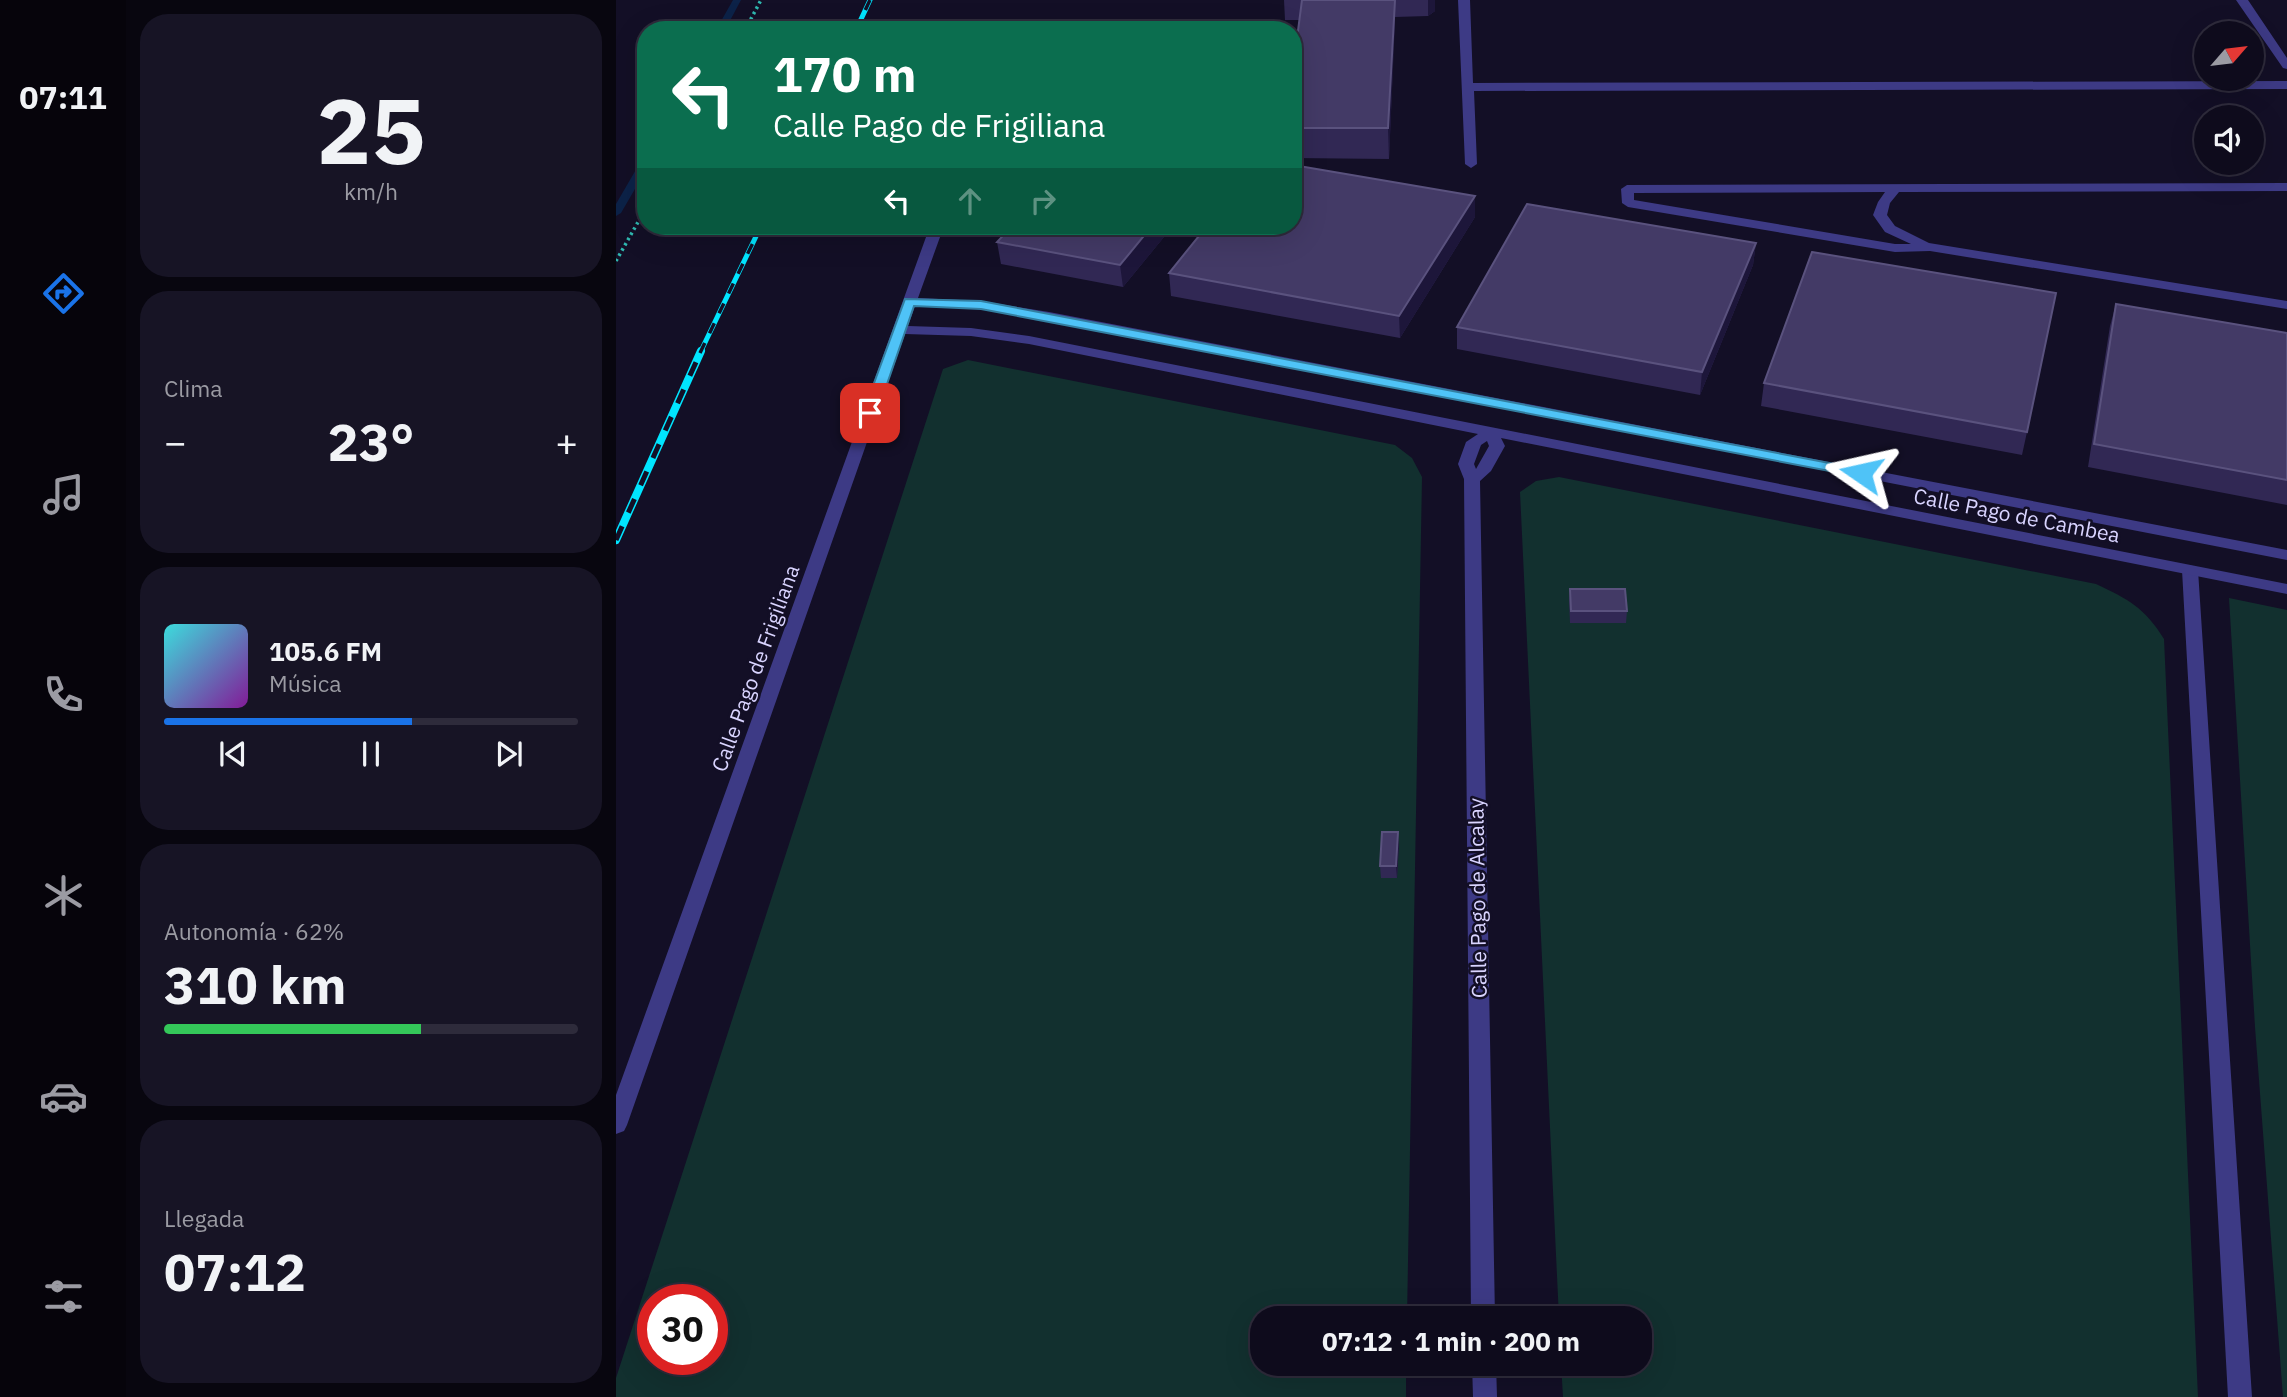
<!DOCTYPE html>
<html lang="es">
<meta charset="utf-8">
<style>
:root{--surface:#0e0b1c;--page:#171425;--text:#f1f3f6;--muted:#9b9ba3;--line:#2e2b3b;--accent:#1a73e8}
body{margin:0;font-family:"IBM Plex Sans",sans-serif;background:var(--page);color:var(--text);height:100vh;display:flex;flex-direction:column;font-size:26px;white-space:nowrap}
*{box-sizing:border-box;margin:0}
p{font-size:23px;color:var(--muted)}
.icon{flex:none;width:38px;height:38px;fill:none;stroke:currentColor;stroke-width:2;stroke-linecap:round;stroke-linejoin:round}
.map{position:relative;flex:1;overflow:hidden}
.panel{display:flex;flex-direction:column;gap:14px;padding:14px;background:#08060f;width:490px}
.panel>*{flex:none}
.guide{position:absolute;left:21px;top:21px;width:665px;height:214px;border-radius:28px;box-shadow:0 7px 28px #0002,0 0 0 2px var(--line);background:#0b6e4f;color:#fff;overflow:hidden}
.needle{width:46px;rotate:62deg}
.buttons{position:absolute;left:1578px;top:21px;display:grid;gap:14px}
.buttons a{display:grid;place-items:center;width:70px;height:70px;border-radius:50%;background:var(--surface);box-shadow:0 7px 28px #0002,0 0 0 2px var(--line);font-size:35px}
.speed{position:absolute;left:21px;top:1284px;display:flex;gap:14px;font-size:35px;font-weight:700;text-align:center}
.speed>*{display:grid;place-content:center;width:91px;height:91px;border-radius:50%;background:var(--surface);box-shadow:0 7px 28px #0002,0 0 0 2px var(--line);line-height:1}
.speed .limit{border:10px solid #d22;background:#fff;color:#111}
.pin{position:absolute;display:grid;place-items:center;width:60px;height:60px;color:#fff;margin:-30px;border-radius:14px;box-shadow:0 4px 10px #0006}
.me{position:absolute;width:77px;margin:-38px;rotate:281deg;stroke-linejoin:round;filter:drop-shadow(0 0 5px #0008)}
.turn{display:flex;align-items:center;gap:24px;height:147px;padding:0 21px;font-size:32px}
.turn .icon{width:91px;height:91px;stroke-width:2.5}
.turn b{display:block;font-size:49px;line-height:60px}
.lanes{display:flex;align-items:center;height:66px;padding:0 21px;background:#0003;justify-content:center;gap:35px;direction:ltr}
.lanes .off{opacity:.35}
.big{font-size:52px;font-weight:700;line-height:1.1}
.panel .widget{flex:1;display:flex;flex-direction:column;justify-content:center;gap:10px;min-width:0;padding:0 24px;border-radius:28px;background:var(--page)}
.panel .dial{align-items:center;gap:0}
.dial b{font-size:91px;line-height:1}
.song{display:flex;align-items:center;gap:21px}
.cover{width:84px;height:84px;border-radius:10px;background:linear-gradient(135deg,hsl(180 70% 55%),hsl(290 70% 35%))}
.played{height:7px;border-radius:4px;background:linear-gradient(90deg,var(--accent) 60%,var(--line) 60%)}
.keys{display:flex;justify-content:space-around;direction:ltr}
.heat{display:flex;justify-content:space-between;align-items:center;font-size:38px;direction:ltr}
.charge{height:10px;border-radius:5px;background:linear-gradient(90deg,#34c759 62%,var(--line) 0)}
.trip{position:absolute;left:634px;top:1306px;width:402px;height:70px;border-radius:28px;background:var(--surface);box-shadow:0 7px 28px #0002,0 0 0 2px var(--line);font-weight:700;line-height:70px;text-align:center}
main{display:flex;flex:1;min-height:0}
.tabs{display:flex;flex-direction:column;width:126px;justify-content:space-around;align-items:center;background:#06040b;color:var(--muted)}
.tabs .icon{width:49px;height:49px}
.tabs .active{color:var(--accent)}
.tabs b{font-size:32px;color:var(--text)}
.map>svg:first-child{display:block}
</style>
<main>
<nav class="tabs">
<b>07:11</b>
<svg class="icon active" aria-label="directions" viewBox="0 0 24 24"><path d="M12 3l9 9-9 9-9-9zM9 14v-3h6M13 9l2 2-2 2"/></svg>
<svg class="icon" aria-label="music" viewBox="0 0 24 24"><path d="M9 18V5l10-2v13"/><circle cx="6" cy="18" r="3"/><circle cx="16" cy="16" r="3"/></svg>
<svg class="icon" aria-label="phone" viewBox="0 0 24 24"><path d="M5 4h4l2 5-3 2q2 4 5 5l2-3 5 2v4C11 20 4 13 5 4z"/></svg>
<svg class="icon" aria-label="climate" viewBox="0 0 24 24"><path d="M12 3v18M4 7l16 10M4 17L20 7"/></svg>
<svg class="icon" aria-label="car" viewBox="0 0 24 24"><path d="M5 17H2v-5l4-1 3-4h7l3 4 3 1v5h-3M9 17h6M6 11h13"/><circle cx="7" cy="17" r="2"/><circle cx="17" cy="17" r="2"/></svg>
<svg class="icon" aria-label="filters" viewBox="0 0 24 24"><path d="M4 7h16M4 17h16"/><circle cx="9" cy="7" r="2"/><circle cx="15" cy="17" r="2"/></svg>
</nav>
<section class="panel">
<div class="widget dial"><b>25</b><p>km/h</p></div>
<div class="widget"><p>Clima</p>
<div class="heat"><a>−</a><b class="big">23°</b><a>+</a></div>
</div>
<div class="widget">
<div class="song"><i class="cover"></i><div><b>105.6 FM</b><p>Música</p></div></div>
<div class="played"></div>
<div class="keys"><svg class="icon" aria-label="previous" viewBox="0 0 24 24"><path d="M18 5L8 12l10 7zM5 5v14"/></svg><svg class="icon" aria-label="pause" viewBox="0 0 24 24"><path d="M8 5v14M16 5v14"/></svg><svg class="icon" aria-label="next" viewBox="0 0 24 24"><path d="M6 5l10 7-10 7zM19 5v14"/></svg></div>
</div>
<div class="widget"><p>Autonomía · 62%</p><b class="big">310 km</b><div class="charge"></div></div>
<div class="widget"><p>Llegada</p><b class="big">07:12</b></div>
</section>
<div class="map">
<svg width="1671" height="1397" viewBox="0 0 1671 1397">
<rect width="100%" height="100%" fill="#130f26"/>
<path fill="#12302f" fill-rule="evenodd" d="M352,360L779,445L796,458L806,477L791,1318H646V1363H790V1397H0V1378L327,369ZM37,1300H96V1360H37Z
M943,477L1480,584C1512,599 1529,608 1548,639L1582,1397H947L945,1363H1024V1318H943L904,492L920,481Z
M1613,598L1671,610V1397H1667L1639,1027Z"/>
<g fill="none" stroke-linecap="round" stroke-linejoin="round">
<path fill="#0c2248" fill-rule="evenodd" d="M117,0H125L109,30H100Z
M30,158V170L5,213L0,216V204L25,161Z"/>
<path stroke="#2fb8b0" stroke-width="3.5" stroke-dasharray="2.5 3.5" stroke-linecap="butt" d="M129,30L145,0
M0,261L30,208"/>
<path fill="#3d3a85" fill-rule="evenodd" d="M842,0H854L857,83L1671,81V89L858,91L861,164L855,168L849,164Z
M1620,0H1632L1671,58V69L1667,68Z
M1671,183V191L1283,192L1274,203L1271,215L1279,226L1313,243L1671,301V309L1314,251L1279,252L1012,207L1006,203L1005,189L1011,185ZM1269,192L1262,202L1257,215L1269,232L1295,244H1279L1018,200V193Z
M1574,565L1582,570L1636,1397H1612L1566,570Z"/>
<path fill="#3d3a85" fill-rule="evenodd" d="M314,226H328L302,298L365,301L433,312L1671,550V560L433,320L365,309L299,306L292,326L355,328L413,336L1671,584V594L885,438L889,446L875,471L864,481L879,1318H855L848,479L842,464L850,442L862,434L413,344L355,336L289,334L11,1125L8,1131L0,1134V1095ZM871,441L873,446L860,469L858,464L865,445Z
M856,1363H880L881,1397H857Z"/>
<defs>
<path id="rail-far1" d="M240,30L254,0
M84,353L145,226"/>
<path id="rail" d="M0,540L85,351"/>
</defs>
<use href="#rail-far1" stroke="#00e5ff" stroke-width="5"/>
<use href="#rail" stroke="#00e5ff" stroke-width="8"/>
<use href="#rail-far1" stroke="#130f26" stroke-width="3.5" stroke-dasharray="11" stroke-linecap="butt"/>
<use href="#rail" stroke="#130f26" stroke-width="5" stroke-dasharray="15" stroke-linecap="butt"/>
</g>
<path fill="#312854" d="M668,0H819V11L812,16L779,17L773,159L677,158V69L684,20H669Z
M859,217L784,338L555,296L553,273Z
M557,226L507,287L385,264L381,242Z
M1140,243L1137,265L1084,395L841,349V327Z
M1500,304L1671,333V505L1472,467L1494,326Z
M1148,383L1411,432L1406,455L1145,406Z
M954,589L1011,611L1010,623H954L953,600Z
M783,844L781,878H765L764,866Z"/>
<path fill="#1d163a" d="M779,0V24L773,159L772,128Z
M812,0H819V11L812,16Z
M859,196V217L784,338L783,316Z
M536,226H557L507,287L504,265Z
M1140,243L1137,265L1084,395L1086,372Z
M782,832L783,844L781,878L780,866Z"/>
<path fill="#433a66" stroke="#5a527e" stroke-width="2" d="M686,0H779L772,128H677V69Z
M677,165L859,196L783,316L553,273L591,226H677Z
M911,204L1140,243L1086,372L841,327Z
M396,226H536L504,265L381,242Z
M1196,252L1440,293L1411,432L1148,383Z
M1500,304L1671,333V480L1478,444Z
M954,589H1009L1011,611H955Z
M766,832H782L780,866H764Z"/>
<path fill="#4fc3f7" stroke="#337fa1" stroke-width="2" d="M289,299L365,301L1245,469L1252,473L1245,477L365,309L298,306L261,413L249,416L247,413Z"/>
<g text-anchor="middle" dominant-baseline="central" stroke-width="5" stroke-linejoin="round" paint-order="stroke">
<g font-size="21" fill="#d9d4ff" stroke="#130f26">
<text transform="translate(1401 515) rotate(11)">Calle Pago de Cambea</text>
<text transform="translate(139 668) rotate(-70)">Calle Pago de Frigiliana</text>
<text transform="translate(861 898) rotate(-91)">Calle Pago de Alcalay</text>
</g>
</g>
</svg>
<div class="buttons">
<a><svg class="needle" viewBox="-14 -14 28 28"><path d="M0-13l5 13h-10z" fill="#e53935"/><path d="M0 13l5-13h-10z" fill="#9b9ba3"/></svg></a>
<a><svg class="icon" aria-label="sound" viewBox="0 0 24 24"><path d="M4 9h4l5-4v14l-5-4H4zM17 9q2 3 0 6"/></svg></a>
</div>
<div class="speed"><div class="limit">30</div></div>
<div class="pin" style="left:254px;top:413px;background:#d93025"><svg class="icon" aria-label="arrive" viewBox="0 0 24 24"><path d="M6 21V4h12l-3 4 3 4H6"/></svg></div>
<svg class="me" style="left:1245px;top:473px" viewBox="-20 -20 40 40"><path d="M0-17L14 15 0 8-14 15z" fill="#4fc3f7" stroke="#fff" stroke-width="4"/></svg>
<div class="trip">07:12 · 1 min · 200 m</div>
<div class="guide">
<div class="turn"><svg class="icon" aria-label="left" viewBox="0 0 24 24"><path d="M17 20v-9H6M10 6l-5 5 5 5"/></svg><div><b>170 m</b>Calle Pago de Frigiliana</div></div>
<div class="lanes"><svg class="icon" aria-label="left" viewBox="0 0 24 24"><path d="M17 20v-9H6M10 6l-5 5 5 5"/></svg><svg class="icon off" aria-label="ahead" viewBox="0 0 24 24"><path d="M12 20V5M6 11l6-6 6 6"/></svg><svg class="icon off" aria-label="right" viewBox="0 0 24 24"><path d="M7 20v-9h11M14 6l5 5-5 5"/></svg></div>
</div>
</div>
</main>
